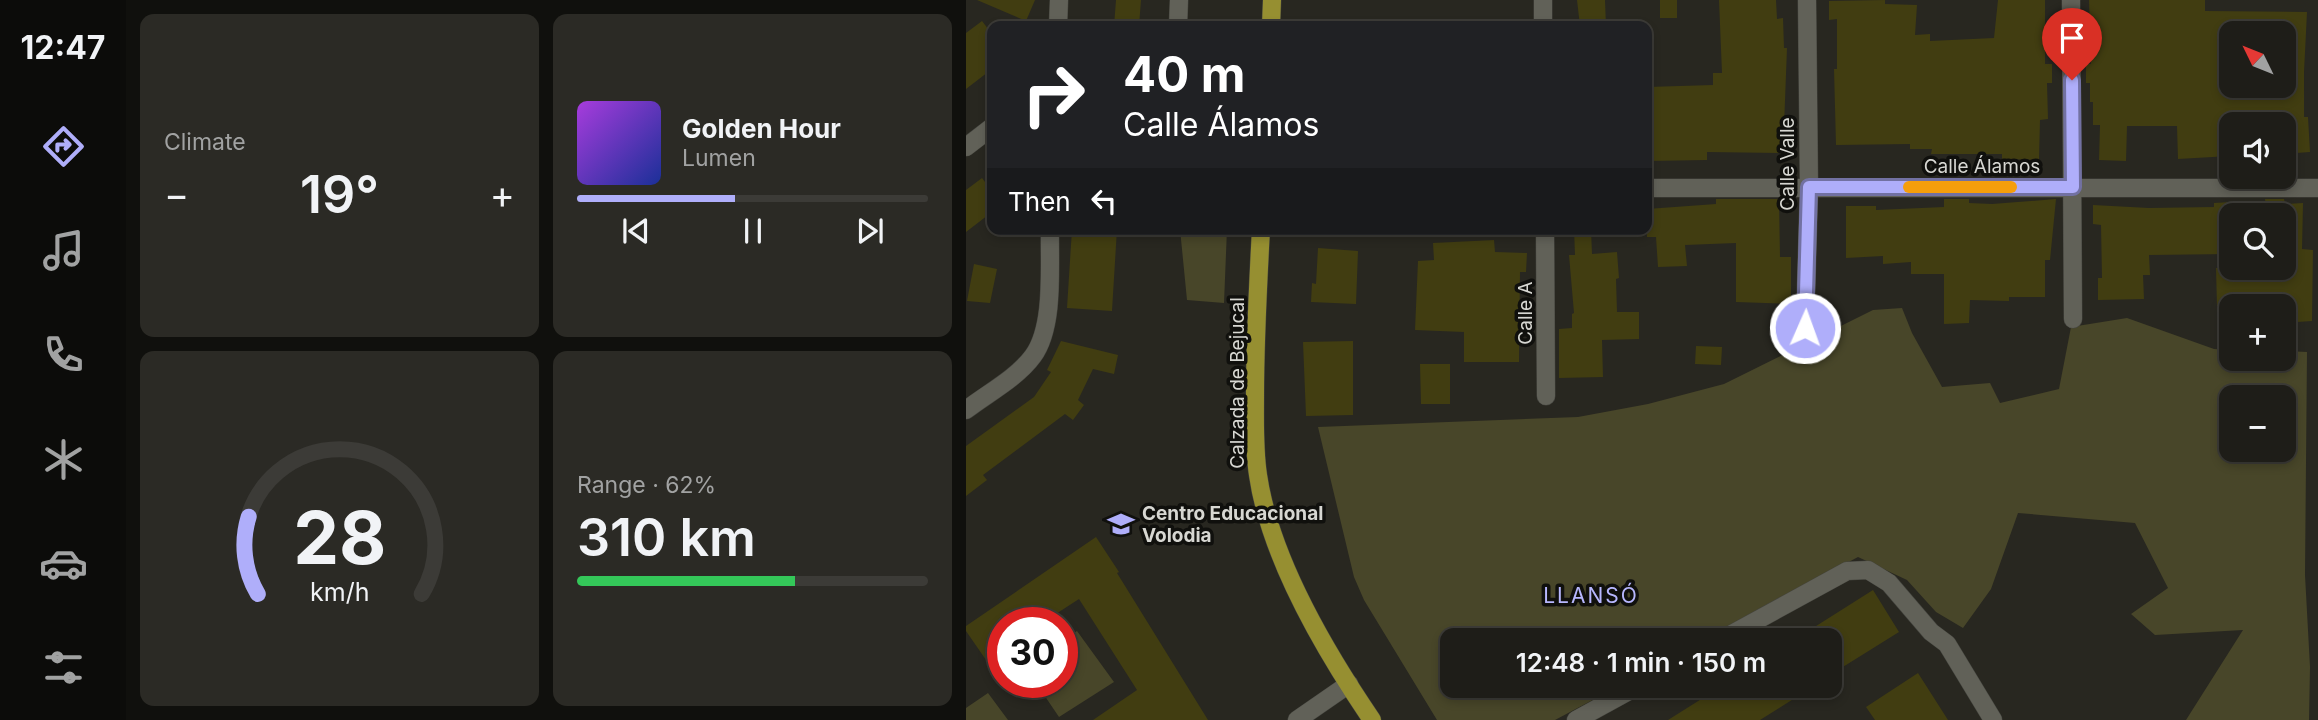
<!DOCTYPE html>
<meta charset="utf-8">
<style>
:root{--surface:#1e1d18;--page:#2b2a25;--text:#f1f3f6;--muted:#a1a2a2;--line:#3c3b37;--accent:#afaefa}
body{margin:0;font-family:Inter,sans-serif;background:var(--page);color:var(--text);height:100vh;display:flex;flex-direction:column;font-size:26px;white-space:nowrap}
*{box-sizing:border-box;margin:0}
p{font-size:23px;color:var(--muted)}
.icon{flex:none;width:38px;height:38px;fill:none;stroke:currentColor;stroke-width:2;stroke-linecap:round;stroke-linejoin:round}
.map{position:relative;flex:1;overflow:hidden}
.drawer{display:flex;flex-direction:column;gap:14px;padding:14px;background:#10100d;width:840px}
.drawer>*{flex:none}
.banner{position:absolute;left:21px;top:21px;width:665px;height:214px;border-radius:14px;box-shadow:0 4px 10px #0003,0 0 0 2px var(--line);background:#202124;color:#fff;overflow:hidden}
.needle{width:46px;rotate:313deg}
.controls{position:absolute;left:1253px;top:21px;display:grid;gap:14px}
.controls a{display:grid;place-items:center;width:77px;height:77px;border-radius:14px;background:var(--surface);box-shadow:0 4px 10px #0003,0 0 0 2px var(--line);font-size:35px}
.speed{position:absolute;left:21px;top:607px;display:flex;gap:14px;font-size:35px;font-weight:700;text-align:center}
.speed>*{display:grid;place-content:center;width:91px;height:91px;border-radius:50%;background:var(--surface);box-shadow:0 4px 10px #0003,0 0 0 2px var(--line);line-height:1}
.speed .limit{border:10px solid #d22;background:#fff;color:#111}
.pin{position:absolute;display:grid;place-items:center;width:60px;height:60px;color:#fff;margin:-72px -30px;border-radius:50% 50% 50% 0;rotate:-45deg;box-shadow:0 0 7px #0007}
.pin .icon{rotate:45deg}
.me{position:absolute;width:77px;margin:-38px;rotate:2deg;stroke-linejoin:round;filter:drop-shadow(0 0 5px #0008)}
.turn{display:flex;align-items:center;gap:24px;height:147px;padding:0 21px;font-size:32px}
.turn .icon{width:91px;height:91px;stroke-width:2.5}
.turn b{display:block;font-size:49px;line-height:60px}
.then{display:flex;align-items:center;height:66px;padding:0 21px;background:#0003;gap:14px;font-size:26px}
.big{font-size:52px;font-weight:600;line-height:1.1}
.drawer .widget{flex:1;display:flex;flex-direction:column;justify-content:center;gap:10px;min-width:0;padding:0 24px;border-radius:14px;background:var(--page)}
.drawer .dial{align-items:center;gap:0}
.dial svg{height:182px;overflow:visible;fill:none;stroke:var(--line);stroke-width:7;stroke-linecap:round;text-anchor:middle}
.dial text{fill:var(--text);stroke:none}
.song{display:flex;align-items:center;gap:21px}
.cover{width:84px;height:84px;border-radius:10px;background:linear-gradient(135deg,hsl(280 70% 55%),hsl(230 70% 35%))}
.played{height:7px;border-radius:4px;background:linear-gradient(90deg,var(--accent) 45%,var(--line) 45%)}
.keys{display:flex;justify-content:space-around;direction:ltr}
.heat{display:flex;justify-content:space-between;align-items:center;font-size:38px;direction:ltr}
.charge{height:10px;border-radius:5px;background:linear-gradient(90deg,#34c759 62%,var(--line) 0)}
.drawer .tiles{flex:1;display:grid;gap:14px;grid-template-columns:repeat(2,1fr)}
.trip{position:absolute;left:474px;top:628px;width:402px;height:70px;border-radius:14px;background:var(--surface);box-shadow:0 4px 10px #0003,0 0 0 2px var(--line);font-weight:600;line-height:70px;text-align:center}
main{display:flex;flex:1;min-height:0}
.tab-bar{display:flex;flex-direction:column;width:126px;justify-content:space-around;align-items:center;background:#0c0c0a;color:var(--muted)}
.tab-bar .icon{width:49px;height:49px}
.tab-bar .current{color:var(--accent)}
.tab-bar b{font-size:32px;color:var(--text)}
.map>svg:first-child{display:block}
</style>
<main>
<nav class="tab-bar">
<b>12:47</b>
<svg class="icon current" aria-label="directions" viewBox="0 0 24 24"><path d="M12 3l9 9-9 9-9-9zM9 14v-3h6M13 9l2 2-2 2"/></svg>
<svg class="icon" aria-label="music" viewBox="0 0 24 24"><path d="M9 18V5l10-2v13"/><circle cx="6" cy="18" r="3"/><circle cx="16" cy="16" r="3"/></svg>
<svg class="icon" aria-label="phone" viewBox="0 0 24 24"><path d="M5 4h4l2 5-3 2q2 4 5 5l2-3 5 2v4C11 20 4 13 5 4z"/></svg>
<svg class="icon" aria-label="climate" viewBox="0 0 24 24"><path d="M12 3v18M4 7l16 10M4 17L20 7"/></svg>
<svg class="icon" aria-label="car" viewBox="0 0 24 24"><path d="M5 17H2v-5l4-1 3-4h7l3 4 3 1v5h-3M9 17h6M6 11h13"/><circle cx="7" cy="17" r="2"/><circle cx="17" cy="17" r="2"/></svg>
<svg class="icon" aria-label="filters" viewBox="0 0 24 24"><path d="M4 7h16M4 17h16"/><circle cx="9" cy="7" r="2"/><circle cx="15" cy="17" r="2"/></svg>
</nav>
<section class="drawer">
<div class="tiles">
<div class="widget"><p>Climate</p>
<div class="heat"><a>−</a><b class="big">19°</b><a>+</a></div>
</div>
<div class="widget">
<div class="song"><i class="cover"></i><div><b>Golden Hour</b><p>Lumen</p></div></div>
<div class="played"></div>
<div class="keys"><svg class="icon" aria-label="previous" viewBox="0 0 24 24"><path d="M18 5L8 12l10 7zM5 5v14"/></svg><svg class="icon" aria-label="pause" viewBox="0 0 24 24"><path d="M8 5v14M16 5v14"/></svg><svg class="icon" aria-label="next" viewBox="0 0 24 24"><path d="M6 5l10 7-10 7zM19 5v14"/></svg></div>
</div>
<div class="widget dial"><svg viewBox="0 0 100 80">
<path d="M14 69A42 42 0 1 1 86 69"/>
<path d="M14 69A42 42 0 0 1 10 35" stroke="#afaefa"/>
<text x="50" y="56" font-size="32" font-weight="700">28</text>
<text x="50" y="72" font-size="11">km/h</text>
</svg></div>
<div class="widget"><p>Range · 62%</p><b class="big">310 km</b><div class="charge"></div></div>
</div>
</section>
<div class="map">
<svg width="1352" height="720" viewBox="0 0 1352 720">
<rect width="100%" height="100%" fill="#282720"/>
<path fill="#484629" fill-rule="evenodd" d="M214,229H261L258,303L221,300Z
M936,308L946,333L976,387L1024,383L1034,403L1093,389L1105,327L1161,318L1248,349L1265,350V359H1318V351L1341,352L1339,575L1344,667L1343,720H1220L1277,630L1189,635L1165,614L1202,588L1169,523L1052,513L1025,589L997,628L970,612L941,580L892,557L737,640H486V686H653L589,720H471L398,600L388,577L352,427L612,417L682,404L758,384L907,310ZM1265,397H1318V450H1265Z
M111,631L148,682L93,717L70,683L96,682V641Z
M22,693L42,720H0V708Z"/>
<path fill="#413d11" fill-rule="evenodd" d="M11,0H69L60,21Z
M150,0H175L173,26H148Z
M611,0H639L640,26H614Z
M694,0H711V18H694Z
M753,0H810L811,19L817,18L818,48H821L817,153L741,152V160L681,161V87L747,85V73H756Z
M919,0V4L951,5L949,35L964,34V41L1028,38L1032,0H1079V64H1086V83H1081L1082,119L1074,120L1073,160L1036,159V154H965L966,149H944V144L870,145L868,69H871V19L863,20V1Z
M1123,0H1239V11L1341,12L1338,72V117H1342L1344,152L1318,154V124H1262L1264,156L1212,159L1211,126H1161L1160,161L1133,160L1134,125H1127V102H1124V83H1120V64H1125ZM1265,33H1318V86H1265Z
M16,21L26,34V69L0,89V33Z
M16,178L26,191V212L0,232V190Z
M750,199H813L814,257H825V304L770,302V243L719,245L721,266L692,267L690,237H681V209L750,204Z
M978,199H1003V203L1026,204L1090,199L1084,260H1079V297H1043V301L1004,300L1003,323L978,324V274H945V262L917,264V256L880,258V206H910V210L978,207Z
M1299,199H1318L1319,204L1337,203L1336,249L1347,250L1346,321L1318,323V306H1251L1250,268H1318V215H1301Z
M1265,202V254L1183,255L1184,275H1177L1178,299L1132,300V278H1136L1135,225L1127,224V205L1183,208L1248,207V203Z
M106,229H151L146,311L101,308Z
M608,229H625L626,254L651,252L653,278L650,279L651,312H673V339L636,340L637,377L593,378V329L606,328V314L608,313L603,255H609Z
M528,240L529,252L561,253L560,272H554L553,362H498V332L449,330L452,261L468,260L467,243Z
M352,248L392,251L390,304L345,302L346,283L350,284Z
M8,264L31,269L24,303L1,301Z
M95,341L152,355L148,374L127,369L112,400L118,405L107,420L99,414L17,475L21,480L0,496V446L68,397L85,372L81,370Z
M387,341V415L340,416L337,342Z
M730,346L756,347L755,365L729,364Z
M454,364H484V404H455Z
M130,537L153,572L151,573L242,720H127L171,690L113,599L76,623H37V649L20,660L0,631V626Z
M907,590L933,632L864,675V640H828Z
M952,673L982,720H909L900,707Z
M756,686H848L794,720H702Z"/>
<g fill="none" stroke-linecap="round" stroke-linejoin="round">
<defs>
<path id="minor" d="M577,0V26
M1105,0L1107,319
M92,26L93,0
M212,26L213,0
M0,147L26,127
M681,188H1352
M579,229L580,396
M839,328L843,187L841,0
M0,410C22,393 51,378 67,356C89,326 83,265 84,229
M755,640L881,571L902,570L923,583L965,632L981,644L1027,720
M331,720L383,684
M610,720L672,686"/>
<path id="major" d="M305,26L306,0
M295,229C292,284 289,340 289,395C289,421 288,449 292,475C304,558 359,651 406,720"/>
</defs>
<use href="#minor" stroke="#44443e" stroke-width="19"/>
<use href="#major" stroke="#44443e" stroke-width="19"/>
<use href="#minor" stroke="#616158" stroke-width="18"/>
<use href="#major" stroke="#968f31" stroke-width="18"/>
</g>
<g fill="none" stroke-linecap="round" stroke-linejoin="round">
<defs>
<path id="route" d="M839,328L843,187H1107L1106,80"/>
</defs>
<use href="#route" stroke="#7271a2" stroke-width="18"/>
<use href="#route" stroke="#afaefa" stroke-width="12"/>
<path stroke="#f59e0b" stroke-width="12" d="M943,187H1045"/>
</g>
<defs>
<symbol id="school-bare" viewBox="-9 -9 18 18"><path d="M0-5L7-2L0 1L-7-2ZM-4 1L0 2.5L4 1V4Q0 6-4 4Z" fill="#afaefa" stroke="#10100d" stroke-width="2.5" paint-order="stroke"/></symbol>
</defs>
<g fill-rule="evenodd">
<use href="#school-bare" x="136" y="505" width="38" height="38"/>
</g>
<g text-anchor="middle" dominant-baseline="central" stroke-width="7" stroke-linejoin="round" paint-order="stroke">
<g font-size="19" fill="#d7d7d2" stroke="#10100d">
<text transform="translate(821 164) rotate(-90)">Calle Valle</text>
<text x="1016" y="166">Calle Álamos</text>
<text transform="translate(559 313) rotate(-90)">Calle A</text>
<text transform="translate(271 383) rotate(-90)">Calzada de Bejucal</text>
</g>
<g font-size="19" font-weight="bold" fill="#d7d7d2" stroke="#10100d" text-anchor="start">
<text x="176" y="513">Centro Educacional<tspan x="176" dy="22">Volodia</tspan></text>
</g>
<g font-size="21" letter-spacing="2" fill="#b7b7fe" stroke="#10100d">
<text x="625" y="595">LLANSÓ</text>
</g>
</g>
</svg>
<div class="controls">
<a><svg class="needle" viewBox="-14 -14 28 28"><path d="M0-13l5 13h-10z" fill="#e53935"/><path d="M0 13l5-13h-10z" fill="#a1a2a2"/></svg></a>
<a><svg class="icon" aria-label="sound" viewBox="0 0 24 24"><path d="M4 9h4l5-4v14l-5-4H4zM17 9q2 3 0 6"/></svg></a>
<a><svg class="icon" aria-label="search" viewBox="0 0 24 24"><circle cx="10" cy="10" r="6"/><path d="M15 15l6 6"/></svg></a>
<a>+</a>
<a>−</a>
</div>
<div class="speed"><div class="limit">30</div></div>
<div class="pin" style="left:1106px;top:80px;background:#d93025"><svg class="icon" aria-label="arrive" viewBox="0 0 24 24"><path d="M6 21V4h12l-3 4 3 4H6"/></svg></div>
<svg class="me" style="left:839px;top:328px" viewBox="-20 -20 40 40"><circle r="17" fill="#afaefa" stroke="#fff" stroke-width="3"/><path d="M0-11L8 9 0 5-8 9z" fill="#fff"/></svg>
<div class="trip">12:48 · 1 min · 150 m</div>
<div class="banner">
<div class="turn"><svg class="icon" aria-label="right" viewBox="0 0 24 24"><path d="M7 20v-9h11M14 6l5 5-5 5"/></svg><div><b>40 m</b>Calle Álamos</div></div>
<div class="then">Then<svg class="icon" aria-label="left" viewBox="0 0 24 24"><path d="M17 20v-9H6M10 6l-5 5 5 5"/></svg></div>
</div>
</div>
</main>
